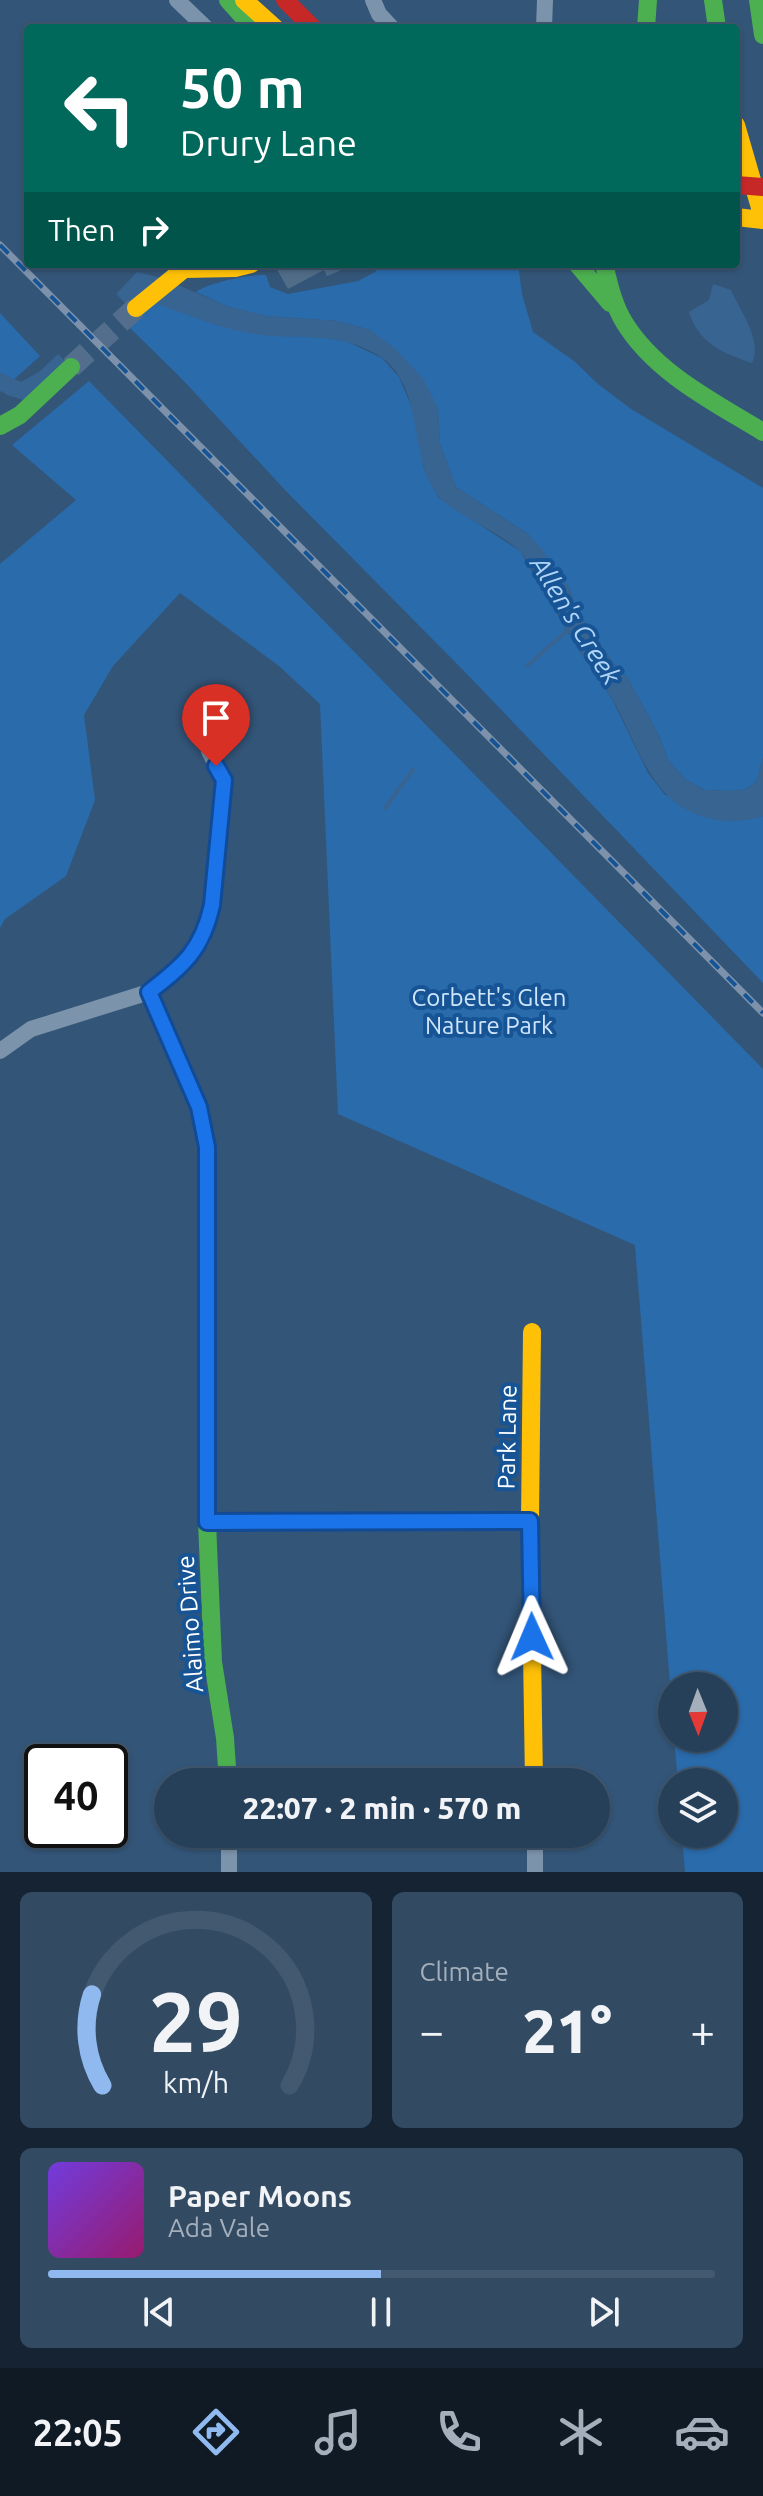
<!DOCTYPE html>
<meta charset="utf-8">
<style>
:root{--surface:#26405a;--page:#324b63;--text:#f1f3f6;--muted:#a4afbb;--line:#425970;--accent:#90b9f0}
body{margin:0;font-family:Ubuntu,sans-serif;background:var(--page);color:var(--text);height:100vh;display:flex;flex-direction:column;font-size:30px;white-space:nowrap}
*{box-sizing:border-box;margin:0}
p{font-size:26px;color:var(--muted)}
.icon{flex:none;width:44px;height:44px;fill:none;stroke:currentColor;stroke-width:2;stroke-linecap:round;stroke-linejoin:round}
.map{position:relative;height:1872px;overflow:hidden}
.sheet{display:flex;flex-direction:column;gap:20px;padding:20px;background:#152332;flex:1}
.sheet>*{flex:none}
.banner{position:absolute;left:24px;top:24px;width:716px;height:244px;border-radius:8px;box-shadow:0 2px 6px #0004,0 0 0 2px var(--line);background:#00695c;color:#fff;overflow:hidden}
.needle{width:52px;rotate:179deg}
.controls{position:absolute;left:658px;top:1672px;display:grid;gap:16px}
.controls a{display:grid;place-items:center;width:80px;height:80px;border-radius:50%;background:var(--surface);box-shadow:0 2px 6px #0004,0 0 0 2px var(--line);font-size:40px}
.speed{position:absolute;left:24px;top:1744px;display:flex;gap:16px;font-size:40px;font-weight:700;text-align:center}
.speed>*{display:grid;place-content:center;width:104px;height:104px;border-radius:50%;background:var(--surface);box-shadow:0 2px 6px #0004,0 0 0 2px var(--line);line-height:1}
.speed .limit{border:4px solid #111;border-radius:12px;background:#fff;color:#111}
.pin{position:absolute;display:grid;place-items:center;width:68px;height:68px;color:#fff;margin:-82px -34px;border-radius:50% 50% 50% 0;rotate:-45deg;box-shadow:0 0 8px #0007}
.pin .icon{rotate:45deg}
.me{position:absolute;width:88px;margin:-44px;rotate:359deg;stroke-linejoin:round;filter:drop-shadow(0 0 6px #0008)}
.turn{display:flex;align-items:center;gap:28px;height:168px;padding:0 24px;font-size:36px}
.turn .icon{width:104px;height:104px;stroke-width:2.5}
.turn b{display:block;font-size:56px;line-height:68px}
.then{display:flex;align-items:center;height:76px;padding:0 24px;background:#0003;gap:16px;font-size:30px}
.big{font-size:60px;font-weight:800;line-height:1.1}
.sheet .card{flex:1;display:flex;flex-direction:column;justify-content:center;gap:12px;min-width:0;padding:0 28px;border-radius:12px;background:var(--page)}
.sheet .dial{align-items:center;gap:0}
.dial svg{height:208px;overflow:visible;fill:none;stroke:var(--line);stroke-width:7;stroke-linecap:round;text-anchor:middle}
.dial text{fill:var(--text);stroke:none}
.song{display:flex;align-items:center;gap:24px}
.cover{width:96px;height:96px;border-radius:12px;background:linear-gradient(135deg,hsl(260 70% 55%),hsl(320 70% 35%))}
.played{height:8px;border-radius:4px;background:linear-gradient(90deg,var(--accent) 50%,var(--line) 50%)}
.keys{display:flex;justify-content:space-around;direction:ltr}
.heat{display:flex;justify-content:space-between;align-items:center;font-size:44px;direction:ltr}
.sheet .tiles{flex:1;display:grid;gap:20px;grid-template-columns:1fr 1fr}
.card:last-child{grid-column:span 2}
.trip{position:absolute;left:154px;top:1768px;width:456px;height:80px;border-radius:40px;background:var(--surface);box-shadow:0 2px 6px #0004,0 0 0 2px var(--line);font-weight:800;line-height:80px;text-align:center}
.tabs{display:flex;height:128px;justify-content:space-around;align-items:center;background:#0f1a24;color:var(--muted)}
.tabs .icon{width:56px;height:56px}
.tabs .active{color:var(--accent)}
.tabs b{font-size:36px;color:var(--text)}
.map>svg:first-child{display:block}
</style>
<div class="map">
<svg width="763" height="1872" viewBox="0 0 763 1872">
<rect width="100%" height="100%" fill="#335578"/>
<path fill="#2a6bac" d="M380,264H518L522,294L533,332L574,361L598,384L631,409L763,488V758L756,782L746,789L732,791L705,790L686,780L668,760L659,735L628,679L612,661L578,612L568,586L528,534L456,487L440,444L438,409L370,330L338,321L266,316L229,307L196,292C208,283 251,274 266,275L270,287L288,294L358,281L375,272Z
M142,298L217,325L263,335L310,336L346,341L382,358L399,377L415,415L424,469L439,498L520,551L573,641L612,699L648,773L665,795L746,820L763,816V983L465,672L285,490L181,378L130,328V308Z
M0,313L40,356L0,392Z
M89,381L763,1069V1872H685L682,1834H724V1782H678L674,1738H724V1686H672V1709L635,1245L338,1114L320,704L279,666L180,593L113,666L84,715L95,800L66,876L5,919L0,928V564L76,500L12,445Z"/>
<path fill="#386492" d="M137,272L162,278L229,307L266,316L338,321L370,330L397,350L424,380L438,409L440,444L456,487L528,534L541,548L568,586L578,612L612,661L628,679L659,735L668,760L686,780L704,790L732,791L746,789L756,782L763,758V816C745,822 722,823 704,817C648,800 638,742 611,697C599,678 585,661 574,642C556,613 543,579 521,553C504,533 448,512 437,494C432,487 426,476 424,467C413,432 416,381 381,357C340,331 306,340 263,335C222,331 181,311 142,299L130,308L116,294Z
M713,284L731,290C740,311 763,340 752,363C723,353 699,344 689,312L709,300Z
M58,354L69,365L23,400L7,395L0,390V372L21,382L39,372Z"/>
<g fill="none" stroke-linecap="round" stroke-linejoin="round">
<path stroke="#386492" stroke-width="4" d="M527,666L570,628
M385,808L413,770"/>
</g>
<path fill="#506c87" d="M274,264H356L327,276L324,270L288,289Z"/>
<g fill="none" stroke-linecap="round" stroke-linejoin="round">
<path stroke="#526e8c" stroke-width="22" stroke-dasharray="22 11" stroke-linecap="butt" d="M71,367L136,308"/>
<path stroke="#7b93ab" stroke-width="16" d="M177,0L206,28
M373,0L379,14L392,28
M544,28L545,0
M0,1051L31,1029L149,992L178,970L192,954L202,940L212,905L224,780L209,751
M207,1522L530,1521
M229,1834V1872
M535,1834V1872"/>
<path stroke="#4caf50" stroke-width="18" d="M228,0L253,28
M713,0L717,28
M758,0L763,35
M646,28L648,0
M577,264L610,303
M604,264C609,284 613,304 624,322C655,373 714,402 763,432
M0,426L20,415L71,367
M149,992L199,1107L207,1147V1522L213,1662L225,1738L228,1782"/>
<path stroke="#ffc107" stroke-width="18" d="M244,0L275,28
M736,125L763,218
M736,217L763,220
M136,308L184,269L235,268L251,264
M532,1332L530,1521L534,1782"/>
<path stroke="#c62828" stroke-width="18" d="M285,0L313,28"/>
<defs>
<path id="rail" d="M0,245L763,1013"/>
</defs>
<use href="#rail" stroke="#7d92aa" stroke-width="7"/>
<use href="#rail" stroke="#165495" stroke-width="4" stroke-dasharray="12" stroke-linecap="butt"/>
<path stroke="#c62828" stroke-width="18" d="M736,185L763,187"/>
</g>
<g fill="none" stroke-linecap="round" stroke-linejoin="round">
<defs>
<path id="route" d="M216,766L224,780L212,905C202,950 184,965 149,992L199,1107L207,1147V1522L530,1521L532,1637"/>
</defs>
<use href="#route" stroke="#114b97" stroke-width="20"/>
<use href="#route" stroke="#1a73e8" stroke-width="14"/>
</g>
<g text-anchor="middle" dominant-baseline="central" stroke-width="8" stroke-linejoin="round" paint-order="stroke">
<g font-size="24" fill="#cee5fc" stroke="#165495">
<text x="489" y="997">Corbett's Glen<tspan x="489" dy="28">Nature Park</tspan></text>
</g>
<g font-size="24" fill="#fff" stroke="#165495">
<text transform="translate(507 1437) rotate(-89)">Park Lane</text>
<text transform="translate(190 1624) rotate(-94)">Alaimo Drive</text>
</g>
<g font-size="26" font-style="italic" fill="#b3d6f8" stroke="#165495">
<text transform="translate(576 620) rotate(58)">Allen's Creek</text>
</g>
</g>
</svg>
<div class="controls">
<a><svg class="needle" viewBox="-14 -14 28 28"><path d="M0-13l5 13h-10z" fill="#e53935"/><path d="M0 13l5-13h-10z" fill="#a4afbb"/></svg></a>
<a><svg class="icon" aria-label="layers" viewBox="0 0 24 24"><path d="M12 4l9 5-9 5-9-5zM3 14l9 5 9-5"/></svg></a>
</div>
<div class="speed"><div class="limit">40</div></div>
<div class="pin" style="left:216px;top:766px;background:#d93025"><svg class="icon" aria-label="arrive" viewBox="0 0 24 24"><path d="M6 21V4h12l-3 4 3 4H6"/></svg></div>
<svg class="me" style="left:532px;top:1637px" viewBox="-20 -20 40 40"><path d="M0-17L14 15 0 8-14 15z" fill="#1a73e8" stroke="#fff" stroke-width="4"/></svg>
<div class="trip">22:07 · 2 min · 570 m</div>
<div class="banner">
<div class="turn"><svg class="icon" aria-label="left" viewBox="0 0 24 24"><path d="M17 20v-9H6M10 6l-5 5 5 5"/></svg><div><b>50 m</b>Drury Lane</div></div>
<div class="then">Then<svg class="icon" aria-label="right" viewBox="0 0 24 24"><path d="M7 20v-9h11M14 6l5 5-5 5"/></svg></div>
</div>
</div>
<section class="sheet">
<div class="tiles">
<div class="card dial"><svg viewBox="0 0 100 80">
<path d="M14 69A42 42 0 1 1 86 69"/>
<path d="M14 69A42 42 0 0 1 10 34" stroke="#90b9f0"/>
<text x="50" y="56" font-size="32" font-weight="700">29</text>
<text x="50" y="72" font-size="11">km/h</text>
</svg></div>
<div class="card"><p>Climate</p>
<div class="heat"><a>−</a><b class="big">21°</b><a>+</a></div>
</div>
<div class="card">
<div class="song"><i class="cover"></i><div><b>Paper Moons</b><p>Ada Vale</p></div></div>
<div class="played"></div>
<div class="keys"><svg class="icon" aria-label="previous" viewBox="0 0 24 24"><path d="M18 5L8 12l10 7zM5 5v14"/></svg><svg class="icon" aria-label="pause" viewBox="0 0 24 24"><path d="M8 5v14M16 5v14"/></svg><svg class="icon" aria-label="next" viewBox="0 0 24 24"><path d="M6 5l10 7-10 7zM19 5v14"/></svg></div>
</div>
</div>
</section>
<nav class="tabs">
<b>22:05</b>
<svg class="icon active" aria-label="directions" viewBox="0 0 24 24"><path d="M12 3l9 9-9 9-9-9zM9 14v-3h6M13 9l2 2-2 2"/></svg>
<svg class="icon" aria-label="music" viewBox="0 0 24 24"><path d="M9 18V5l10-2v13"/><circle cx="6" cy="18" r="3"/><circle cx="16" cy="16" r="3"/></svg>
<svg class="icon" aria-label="phone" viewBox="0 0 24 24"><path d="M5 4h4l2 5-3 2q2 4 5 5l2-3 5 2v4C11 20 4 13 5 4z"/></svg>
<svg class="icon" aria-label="climate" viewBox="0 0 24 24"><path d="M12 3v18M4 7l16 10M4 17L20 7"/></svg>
<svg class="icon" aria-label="car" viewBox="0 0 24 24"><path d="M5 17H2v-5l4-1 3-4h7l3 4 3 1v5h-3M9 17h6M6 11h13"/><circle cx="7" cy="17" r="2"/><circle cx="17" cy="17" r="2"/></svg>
</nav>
